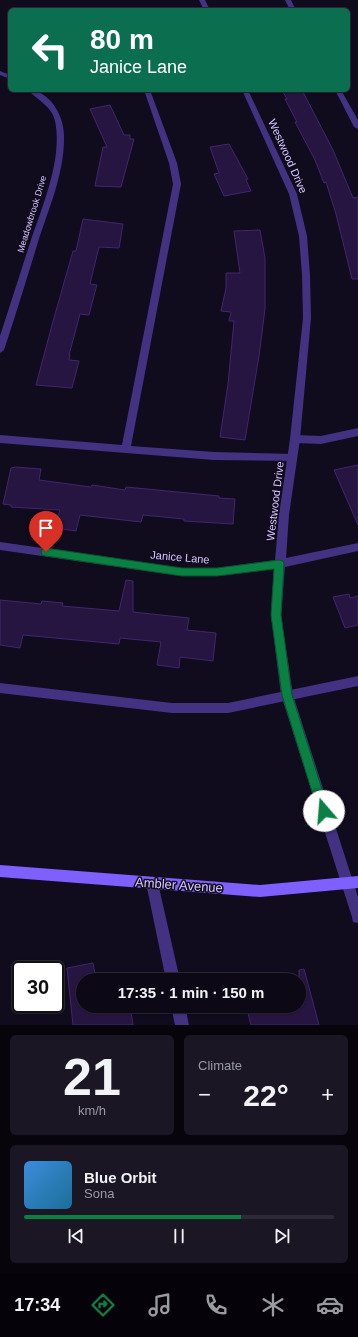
<!DOCTYPE html>
<meta charset="utf-8">
<style>
:root{--surface:#0d0816;--page:#1b1623;--text:#f1f3f6;--muted:#9a9aa1;--line:#2d2935;--accent:#0b8043}
body{margin:0;font-family:Helvetica,sans-serif;background:var(--page);color:var(--text);height:100vh;display:flex;flex-direction:column;font-size:15px;white-space:nowrap}
*{box-sizing:border-box;margin:0}
p{font-size:13px;color:var(--muted)}
.icon{flex:none;width:22px;height:22px;fill:none;stroke:currentColor;stroke-width:2;stroke-linecap:round;stroke-linejoin:round}
.map{position:relative;height:1025px;overflow:hidden}
.sheet{display:flex;flex-direction:column;gap:10px;padding:10px;background:#07040c;flex:1}
.sheet>*{flex:none}
.hud{position:absolute;left:8px;top:8px;width:342px;height:84px;border-radius:6px;box-shadow:0 1px 3px #0004,0 0 0 1px var(--line);background:#0b6e4f;color:#fff;overflow:hidden}
.speed{position:absolute;left:12px;top:961px;display:flex;gap:8px;font-size:20px;font-weight:700;text-align:center}
.speed>*{display:grid;place-content:center;width:52px;height:52px;border-radius:50%;background:var(--surface);box-shadow:0 1px 3px #0004,0 0 0 1px var(--line);line-height:1}
.speed .limit{border:2px solid #111;border-radius:6px;background:#fff;color:#111}
.pin{position:absolute;display:grid;place-items:center;width:34px;height:34px;color:#fff;margin:-41px -17px;border-radius:50% 50% 50% 0;rotate:-45deg;box-shadow:0 0 4px #0007}
.pin .icon{rotate:45deg}
.me{position:absolute;width:44px;margin:-22px;rotate:342deg;stroke-linejoin:round;filter:drop-shadow(0 0 3px #0008)}
.turn{display:flex;align-items:center;gap:14px;height:84px;padding:0 16px;font-size:18px}
.turn .icon{width:52px;height:52px;stroke-width:2.5}
.turn b{display:block;font-size:28px;line-height:34px}
.big{font-size:30px;font-weight:700;line-height:1.1}
.sheet .widget{flex:1;display:flex;flex-direction:column;justify-content:center;gap:6px;min-width:0;padding:0 14px;border-radius:6px;background:var(--page)}
.sheet .dial{align-items:center;gap:0}
.dial b{font-size:52px;line-height:1}
.song{display:flex;align-items:center;gap:12px}
.cover{width:48px;height:48px;border-radius:6px;background:linear-gradient(135deg,hsl(210 70% 55%),hsl(200 70% 35%))}
.played{height:4px;border-radius:2px;background:linear-gradient(90deg,var(--accent) 70%,var(--line) 70%)}
.keys{display:flex;justify-content:space-around;direction:ltr}
.heat{display:flex;justify-content:space-between;align-items:center;font-size:22px;direction:ltr}
.sheet .tiles{flex:1;display:grid;gap:10px;grid-template-columns:1fr 1fr}
.widget:last-child{grid-column:span 2}
.trip{position:absolute;left:76px;top:973px;width:230px;height:40px;border-radius:20px;background:var(--surface);box-shadow:0 1px 3px #0004,0 0 0 1px var(--line);font-weight:700;line-height:40px;text-align:center}
.dock{display:flex;height:64px;justify-content:space-around;align-items:center;background:#050309;color:var(--muted)}
.dock .icon{width:28px;height:28px}
.dock .active{color:var(--accent)}
.dock b{font-size:18px;color:var(--text)}
.map>svg:first-child{display:block}
</style>
<div class="map">
<svg width="358" height="1025" viewBox="0 0 358 1025">
<rect width="100%" height="100%" fill="#110b1e"/>
<path fill="#251540" stroke="#40266e" d="M282,90H302L333,150L353,198L358,197V279H352L336,214L326,182L324,183L315,160L295,122H297L285,99H287Z
M110,105L124,135H130V139H134L121,187L95,186L103,147H107L90,109Z
M229,144L248,179L246,180L251,191L224,196L214,174L219,173L210,147Z
M83,219L123,224L119,248L99,247L90,284L97,285L96,288L89,315L80,314L69,355H70L69,360L79,361L72,388L36,385L52,325L73,251H76Z
M260,230L265,258V309L259,356L245,440L220,437L228,384L234,321H229L231,312L221,311L226,288V273H240L234,231Z
M358,465V525L334,470Z
M15,467L41,469L39,480L91,487L92,485L125,490L126,487L219,496V498L235,499L233,524L184,521V519L143,515L141,522L80,515L76,531L55,528L60,510L11,507V505L3,504L11,468Z
M126,580L133,581V612L189,618L187,630L216,633L213,661L180,657L179,668L157,665L161,642L120,638L119,644L23,635L20,648L0,645V600L41,604L42,601L63,603L62,606L119,611Z
M349,594L350,598L358,596V625L345,628L333,597Z
M93,963L96,980H83V1006H130L133,1025H73L67,968Z
M304,969L319,1025H251L247,1009L258,1006H299V970Z"/>
<g fill="none" stroke-linecap="round" stroke-linejoin="round">
<path fill="#423281" fill-rule="evenodd" d="M285,0H291L296,10H290Z
M144,90H150L177,163L181,184L131,446L214,452L292,454L295,455L297,458L295,461L214,460L0,443V435L122,445L173,184L169,163Z
M335,90H341L358,120V129L354,127Z
M358,428V436L321,444L295,443L292,442L290,439L292,436L295,435L321,436Z
M358,676V686L228,713H172L0,693V683L172,703H228Z
M152,877L156,879L158,883L180,980H166L146,883L148,879Z
M171,1006H185L189,1025H175Z"/>
<path fill="#423281" fill-rule="evenodd" d="M199,0H205L210,10H204Z
M0,71L10,75V79L0,75Z
M28,90C49,90 64,115 64,135C65,172 49,208 38,242C27,278 16,314 4,350L0,353V336C10,305 20,274 30,243C42,207 63,159 55,121C52,106 37,100 28,90Z
M242,90H248L297,194L307,236L310,275L311,318L300,439L289,515L286,558L358,543V551L285,567L281,615L293,695L358,897V923L353,922L352,917L281,695L271,615L274,569L217,576H182L0,550V542L182,568H217L275,560L279,515L290,439L303,318L302,275L299,236L289,194Z"/>
<path fill="#7e5fff" fill-rule="evenodd" d="M0,865L260,885L358,876V888L260,897L0,877Z"/>
</g>
<path fill="#0b8043" stroke="#07532c" d="M46,548L182,568H217L279,560L283,561L284,564L281,615L292,695L329,811L328,815L324,817L320,815L318,811L282,695L271,615L274,569L217,576H182L46,556L42,555L41,552L42,549Z"/>
<g text-anchor="middle" dominant-baseline="central" stroke-width="3" stroke-linejoin="round" paint-order="stroke">
<g font-size="9" fill="#d7c8ff" stroke="#110b1e">
<text transform="translate(32 214) rotate(-73)">Meadowbrook Drive</text>
</g>
<g font-size="11" fill="#d7c8ff" stroke="#110b1e">
<text transform="translate(288 156) rotate(66)">Westwood Drive</text>
<text transform="translate(275 501) rotate(-83)">Westwood Drive</text>
<text transform="translate(180 557) rotate(5)">Janice Lane</text>
</g>
<g font-size="13" fill="#d7c8ff" stroke="#110b1e">
<text transform="translate(179 885) rotate(4)">Ambler Avenue</text>
</g>
</g>
</svg>
<div class="speed"><div class="limit">30</div></div>
<div class="pin" style="left:46px;top:552px;background:#d93025"><svg class="icon" aria-label="arrive" viewBox="0 0 24 24"><path d="M6 21V4h12l-3 4 3 4H6"/></svg></div>
<svg class="me" style="left:324px;top:811px" viewBox="-20 -20 40 40"><circle r="19" fill="#fff"/><path d="M0-13L10 11 0 6-10 11z" fill="#0b8043"/></svg>
<div class="trip">17:35 · 1 min · 150 m</div>
<div class="hud">
<div class="turn"><svg class="icon" aria-label="left" viewBox="0 0 24 24"><path d="M17 20v-9H6M10 6l-5 5 5 5"/></svg><div><b>80 m</b>Janice Lane</div></div>
</div>
</div>
<section class="sheet">
<div class="tiles">
<div class="widget dial"><b>21</b><p>km/h</p></div>
<div class="widget"><p>Climate</p>
<div class="heat"><a>−</a><b class="big">22°</b><a>+</a></div>
</div>
<div class="widget">
<div class="song"><i class="cover"></i><div><b>Blue Orbit</b><p>Sona</p></div></div>
<div class="played"></div>
<div class="keys"><svg class="icon" aria-label="previous" viewBox="0 0 24 24"><path d="M18 5L8 12l10 7zM5 5v14"/></svg><svg class="icon" aria-label="pause" viewBox="0 0 24 24"><path d="M8 5v14M16 5v14"/></svg><svg class="icon" aria-label="next" viewBox="0 0 24 24"><path d="M6 5l10 7-10 7zM19 5v14"/></svg></div>
</div>
</div>
</section>
<nav class="dock">
<b>17:34</b>
<svg class="icon active" aria-label="directions" viewBox="0 0 24 24"><path d="M12 3l9 9-9 9-9-9zM9 14v-3h6M13 9l2 2-2 2"/></svg>
<svg class="icon" aria-label="music" viewBox="0 0 24 24"><path d="M9 18V5l10-2v13"/><circle cx="6" cy="18" r="3"/><circle cx="16" cy="16" r="3"/></svg>
<svg class="icon" aria-label="phone" viewBox="0 0 24 24"><path d="M5 4h4l2 5-3 2q2 4 5 5l2-3 5 2v4C11 20 4 13 5 4z"/></svg>
<svg class="icon" aria-label="climate" viewBox="0 0 24 24"><path d="M12 3v18M4 7l16 10M4 17L20 7"/></svg>
<svg class="icon" aria-label="car" viewBox="0 0 24 24"><path d="M5 17H2v-5l4-1 3-4h7l3 4 3 1v5h-3M9 17h6M6 11h13"/><circle cx="7" cy="17" r="2"/><circle cx="17" cy="17" r="2"/></svg>
</nav>
